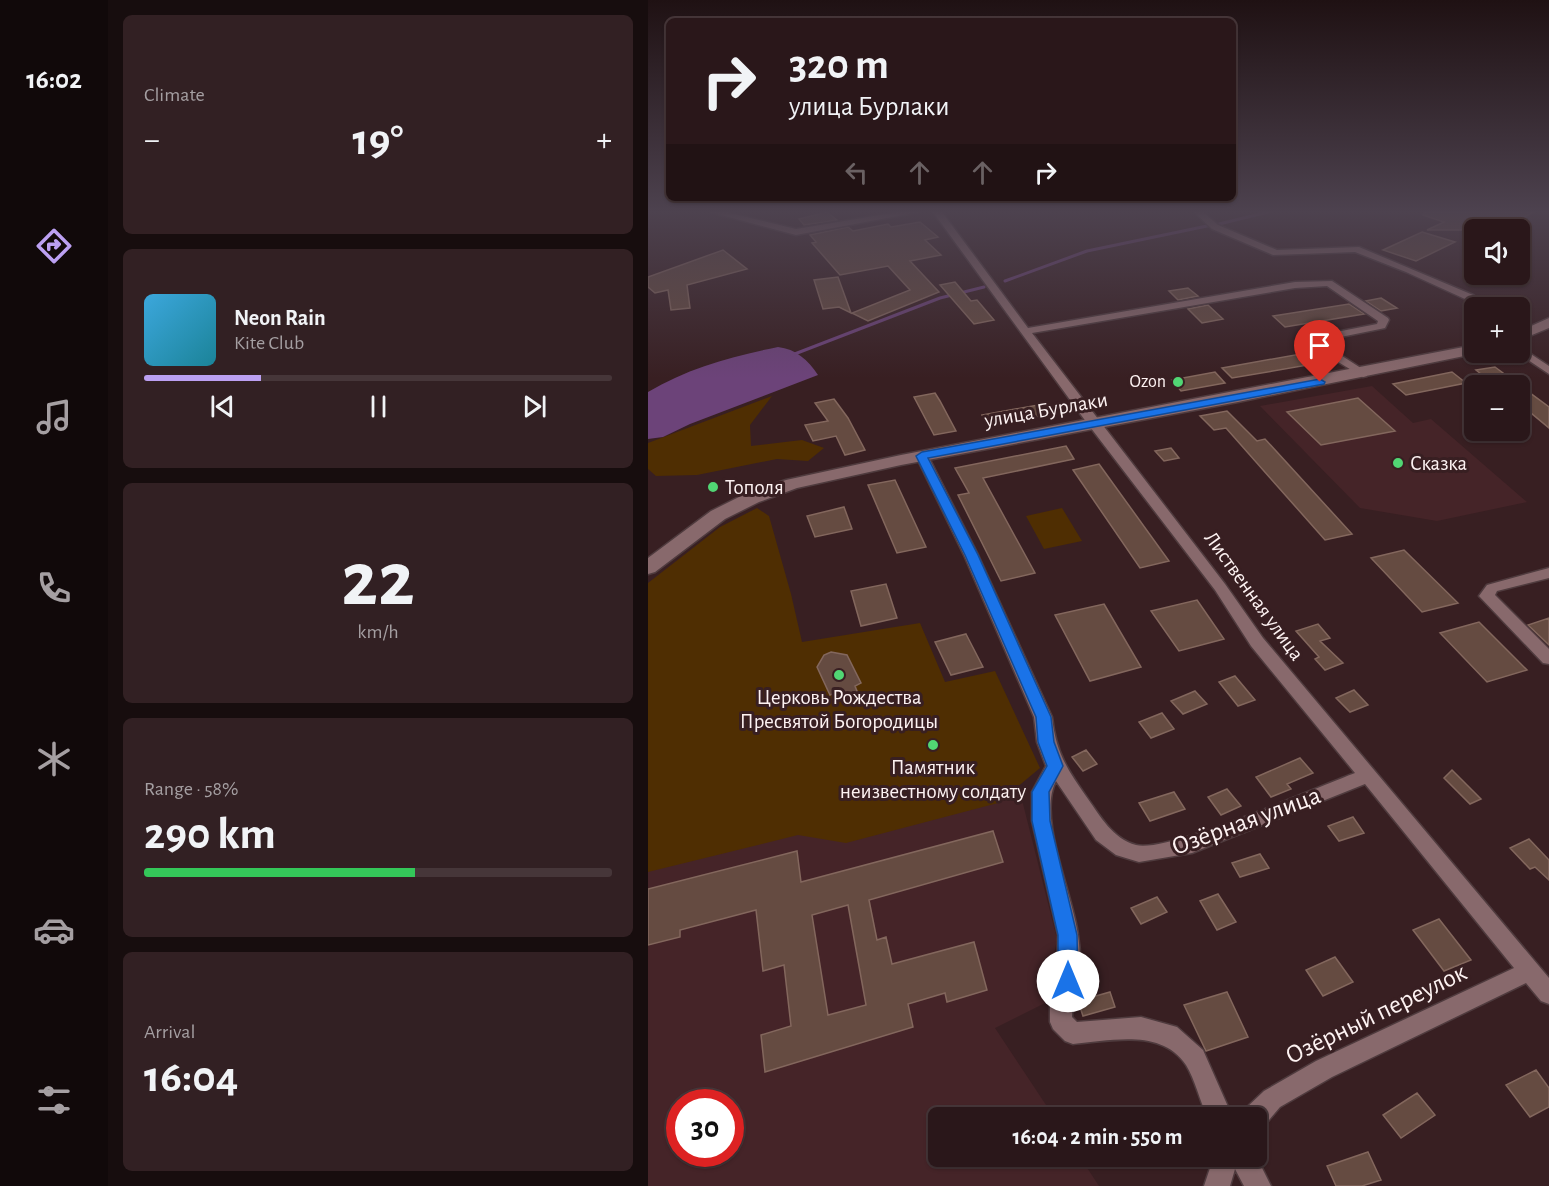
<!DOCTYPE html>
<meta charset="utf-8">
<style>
:root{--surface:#2a171a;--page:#322023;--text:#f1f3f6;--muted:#a59fa2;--line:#463639;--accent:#bca0f2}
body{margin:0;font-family:"Alegreya Sans",sans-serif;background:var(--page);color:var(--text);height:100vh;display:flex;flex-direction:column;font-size:22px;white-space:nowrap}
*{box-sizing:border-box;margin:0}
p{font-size:20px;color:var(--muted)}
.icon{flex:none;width:33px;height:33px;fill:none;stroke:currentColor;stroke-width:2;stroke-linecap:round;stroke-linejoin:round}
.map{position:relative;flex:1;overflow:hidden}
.panel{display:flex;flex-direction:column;gap:15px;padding:15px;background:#170d0e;width:540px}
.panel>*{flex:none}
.hud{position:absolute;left:18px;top:18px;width:570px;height:183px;border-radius:9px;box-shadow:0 2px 4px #0004,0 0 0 2px var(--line);background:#2a171a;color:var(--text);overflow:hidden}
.buttons{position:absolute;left:816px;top:219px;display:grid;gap:12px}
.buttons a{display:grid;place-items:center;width:66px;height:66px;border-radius:9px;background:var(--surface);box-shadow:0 2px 4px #0004,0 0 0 2px var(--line);font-size:30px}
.speed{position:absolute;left:18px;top:1089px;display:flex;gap:12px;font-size:30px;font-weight:700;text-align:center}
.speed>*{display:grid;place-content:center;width:78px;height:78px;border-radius:50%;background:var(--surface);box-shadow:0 2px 4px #0004,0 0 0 2px var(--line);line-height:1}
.speed .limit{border:9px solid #d22;background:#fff;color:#111}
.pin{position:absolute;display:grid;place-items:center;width:51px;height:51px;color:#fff;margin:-62px -26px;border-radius:50% 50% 50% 0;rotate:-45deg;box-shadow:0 0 6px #0007}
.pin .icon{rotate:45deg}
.me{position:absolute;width:66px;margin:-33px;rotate:0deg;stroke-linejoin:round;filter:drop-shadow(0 0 4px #0008)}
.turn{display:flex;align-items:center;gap:21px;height:126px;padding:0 24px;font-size:27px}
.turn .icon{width:78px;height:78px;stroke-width:2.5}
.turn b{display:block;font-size:42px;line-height:51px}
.lanes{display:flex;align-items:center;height:57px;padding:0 24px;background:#0003;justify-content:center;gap:30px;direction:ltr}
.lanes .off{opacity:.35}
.big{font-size:45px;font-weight:700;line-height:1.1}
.panel .card{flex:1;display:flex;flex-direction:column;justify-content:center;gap:9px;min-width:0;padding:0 21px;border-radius:9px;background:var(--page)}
.panel .dial{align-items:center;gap:0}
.dial b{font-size:78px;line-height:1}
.song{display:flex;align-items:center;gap:18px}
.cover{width:72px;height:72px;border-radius:9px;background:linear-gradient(135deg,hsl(200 70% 55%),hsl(190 70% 35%))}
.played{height:6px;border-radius:3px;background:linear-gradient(90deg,var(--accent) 25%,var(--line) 25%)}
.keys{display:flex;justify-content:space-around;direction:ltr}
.heat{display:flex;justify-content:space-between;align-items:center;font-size:33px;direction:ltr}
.charge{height:9px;border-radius:4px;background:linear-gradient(90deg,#34c759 58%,var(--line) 0)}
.trip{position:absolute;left:280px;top:1107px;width:339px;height:60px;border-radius:9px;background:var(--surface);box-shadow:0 2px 4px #0004,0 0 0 2px var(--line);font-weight:700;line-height:60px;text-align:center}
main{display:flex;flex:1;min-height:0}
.menu{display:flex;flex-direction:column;width:108px;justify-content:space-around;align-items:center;background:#11090a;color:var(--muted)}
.menu .icon{width:42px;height:42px}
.menu .current{color:var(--accent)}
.menu b{font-size:27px;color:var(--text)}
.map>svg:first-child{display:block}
</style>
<main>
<nav class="menu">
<b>16:02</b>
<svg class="icon current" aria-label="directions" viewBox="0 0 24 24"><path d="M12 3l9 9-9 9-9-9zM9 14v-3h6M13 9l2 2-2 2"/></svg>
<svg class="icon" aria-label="music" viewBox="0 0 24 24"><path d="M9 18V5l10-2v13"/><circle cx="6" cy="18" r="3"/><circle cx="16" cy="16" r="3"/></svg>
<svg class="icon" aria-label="phone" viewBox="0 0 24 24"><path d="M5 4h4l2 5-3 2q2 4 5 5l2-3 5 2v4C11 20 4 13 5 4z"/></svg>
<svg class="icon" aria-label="climate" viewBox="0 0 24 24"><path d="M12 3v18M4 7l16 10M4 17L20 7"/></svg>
<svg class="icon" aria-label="car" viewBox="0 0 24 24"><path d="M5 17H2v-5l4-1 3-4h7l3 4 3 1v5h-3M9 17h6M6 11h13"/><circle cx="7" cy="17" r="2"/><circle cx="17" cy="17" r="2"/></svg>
<svg class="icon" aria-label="filters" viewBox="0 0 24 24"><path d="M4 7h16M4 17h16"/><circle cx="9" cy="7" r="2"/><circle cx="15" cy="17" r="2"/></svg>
</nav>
<section class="panel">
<div class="card"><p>Climate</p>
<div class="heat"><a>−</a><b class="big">19°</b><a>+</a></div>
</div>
<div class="card">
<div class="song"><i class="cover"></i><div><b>Neon Rain</b><p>Kite Club</p></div></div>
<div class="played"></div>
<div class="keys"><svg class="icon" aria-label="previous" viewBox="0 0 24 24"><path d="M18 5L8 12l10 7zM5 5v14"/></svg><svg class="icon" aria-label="pause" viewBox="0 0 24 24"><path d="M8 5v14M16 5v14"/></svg><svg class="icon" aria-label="next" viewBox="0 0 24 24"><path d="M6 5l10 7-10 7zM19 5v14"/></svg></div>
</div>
<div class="card dial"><b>22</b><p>km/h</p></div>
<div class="card"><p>Range · 58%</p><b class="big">290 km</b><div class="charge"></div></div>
<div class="card"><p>Arrival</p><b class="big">16:04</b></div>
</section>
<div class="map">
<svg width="901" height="1186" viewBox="0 0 901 1186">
<rect width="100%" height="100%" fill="#381f22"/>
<path fill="#452428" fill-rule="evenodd" d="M724,386L765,423L783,419L879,502L789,521L712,508L612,406Z
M369,780L409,939L397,1003L347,1028L406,1117L291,1118V1156L432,1157L451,1186H0V866ZM32,1102H82V1154H32Z"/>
<path fill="#4f2e02" d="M124,396L102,425L103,446L154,440L176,448L160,461L129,459L49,475L8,476L0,469V443Z
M109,508L121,516L143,594L154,642L272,623L297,682L347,671L392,768L350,803L198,843L150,835L0,872V583L72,527Z
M414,508L434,541L396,549L378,516Z"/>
<path fill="#6c4379" d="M130,347C148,349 160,360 170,375L42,424L15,437L0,439V392C40,368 85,356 130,347Z"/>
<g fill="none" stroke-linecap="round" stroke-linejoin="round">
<path stroke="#6c4379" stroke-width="3" d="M571,224L620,212
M357,281L439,251L559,226
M144,355L292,298L336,287"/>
</g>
<path fill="#654b41" stroke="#83675d" stroke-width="1.5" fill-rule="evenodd" d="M179,212L189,220L156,225L151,219Z
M776,212H886L850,230H779L796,222L775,215Z
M272,222L290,237L277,240L293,255L262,261L291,292L220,321L204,313L262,290L240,266L192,275L164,243L168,242L162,235L200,227L205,231L240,224L243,227Z
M774,232L807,242L768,261L735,250Z
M75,250L99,269L39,285L42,308L23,310L20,290L7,293L0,287V277Z
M190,277L203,313L191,307L175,309L166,280Z
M307,282L323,301L329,300L346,320L326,324L292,285Z
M540,288L550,296L530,300L521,291Z
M733,298L749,308L733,311L718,301Z
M701,304L716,314L637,327L625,316Z
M560,305L575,319L554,323L540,309Z
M658,353L660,365L584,378L574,368Z
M847,367L901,407V428L872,404V386H848L828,370Z
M567,372L577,383L533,391L524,380Z
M804,372L818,383L758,395L745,384Z
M287,393L292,401L308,431L286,435L266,397Z
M710,398L747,431L673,445L639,412Z
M186,399L200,418L217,450L197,455L188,436L165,441L157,425L180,421L167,403Z
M390,405L397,415L340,426L334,415Z
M579,411L609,441L617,439L704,534L677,540L578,428L566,430L552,416Z
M418,446L426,459L335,478L387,573L353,581L310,495L321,493L307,468Z
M523,448L531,458L516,461L507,451Z
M451,464L521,561L492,568L425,470Z
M247,480L278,547L249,553L220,485Z
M196,507L204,529L167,537L159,516Z
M756,550L810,603L774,612L723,558Z
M238,584L249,618L213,626L203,591Z
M549,600L576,639L531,651L503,611Z
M456,604L493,667L442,681L407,615Z
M901,618V645L880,625Z
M831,622L879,670L839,682L792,633Z
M670,624L682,638L672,641L695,663L677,670L667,659L671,657L648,631Z
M318,634L335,667L303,675L287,642Z
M183,652L199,655L213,683L207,686L211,696L198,701L192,691L182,695L169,667L176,655Z
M587,676L607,700L590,706L571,682Z
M706,690L720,705L702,712L688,698Z
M547,691L559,704L535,714L523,701Z
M514,713L526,729L503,738L491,722Z
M438,750L449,764L435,771L424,757Z
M652,758L665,773L639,784L643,789L623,797L608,777Z
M804,770L833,799L822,804L796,778Z
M579,789L593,806L573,815L560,797Z
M526,792L537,809L502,821L491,803Z
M705,817L716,833L691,841L680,826Z
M345,831L355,862L221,900L229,940L238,937L244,964L326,942L339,990L299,1002L297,993L260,1004L265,1027L117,1072L113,1035L143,1026L136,965L115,971L108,910L32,930V937L0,945V889L149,851L153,882ZM200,905L218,1005L180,1015L164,915Z
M881,839L901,860V880L887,867L882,869L862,848Z
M612,854L621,868L592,877L584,863Z
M570,894L588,922L569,930L552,901Z
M509,897L519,912L493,924L483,908Z
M791,919L823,960L796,971L765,930Z
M687,957L705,982L675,996L658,970Z
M462,992L467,1007L435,1016L430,1001Z
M579,992L600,1037L558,1051L536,1005Z
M888,1070L901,1088V1107L882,1117L858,1085Z
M769,1093L787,1115L753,1138L735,1115Z
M720,1152L733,1180L714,1186H688L679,1166Z"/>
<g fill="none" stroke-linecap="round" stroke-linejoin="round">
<defs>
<path id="street" d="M62,212H78L148,229L250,212H271L148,235Z
M285,212H294L380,328L647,282L684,281L740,318L741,320L737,328L678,340L677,345L719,372V376L715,377L667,348L668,338L673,335L729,324L730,321L679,286L647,288L384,333L577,584L615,638L901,978V1004L893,1001L878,983L684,1077L632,1107L615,1127L609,1129V1118H594L597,1109L616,1091L668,1061L866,968L717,784L544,853L491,862L468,855L448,840L408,781C389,818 425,894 430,935C432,948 433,968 431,981C429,994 424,1004 424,1017L429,1022L493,1017L529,1027L555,1050L585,1118H560C552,1102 547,1079 538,1065C513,1028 463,1041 425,1044L417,1041L405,1029L402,1022V1002L409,981L410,935L384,821V792L398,766L389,742L386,717L316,555L268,456L270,453L274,452L280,456L330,555L404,717C408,753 419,769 440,799C452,816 465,839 488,845C521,853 667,788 707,773L603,646L567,590L436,419Z
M546,212H555L570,225L629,250L711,247L825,295L843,308H830L817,299L758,272L707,252L625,255L564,229Z
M872,347L901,366V374L868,352H872Z
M901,568V578L849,591L847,595L901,649V664L895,663L831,596L839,585Z
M566,1156H608L623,1186H596L587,1169L582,1186H556Z"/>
<path id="secondary" d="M901,318V328L872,340V331Z
M826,345V352L831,353L590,402L253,465L149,488L111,502L77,519L7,572L0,574V558L63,511L97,494L138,480L253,455Z"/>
</defs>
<use href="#street" stroke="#4f3b3e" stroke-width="3"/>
<use href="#secondary" stroke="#4f3b3e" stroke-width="3"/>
<use href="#street" fill="#88696c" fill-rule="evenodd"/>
<use href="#secondary" fill="#88696c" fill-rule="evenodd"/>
</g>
<linearGradient id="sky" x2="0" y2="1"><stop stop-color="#1f1113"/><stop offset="0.56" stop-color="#4d424f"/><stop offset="1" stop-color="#4d424f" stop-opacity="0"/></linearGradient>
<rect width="901" height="378" fill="url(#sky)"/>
<path fill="#1a73e8" stroke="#114b97" stroke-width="1.5" d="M672,379L677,382L676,384L280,458L330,555L403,717L406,742L415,766L401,792L402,821L429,935L430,981L427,987L420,990L413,987L410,981V935L384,821V792L399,766L390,742L388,717L317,555L268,456L274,452Z"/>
<g fill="#51d674" stroke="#381f22" stroke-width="2">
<circle cx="530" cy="382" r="6"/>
<circle cx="750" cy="463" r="6"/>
<circle cx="65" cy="487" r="6"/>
<circle cx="191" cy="675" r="6"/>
<circle cx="285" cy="745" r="6"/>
</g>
<g text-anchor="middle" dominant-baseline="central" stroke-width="6" stroke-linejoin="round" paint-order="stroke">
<g font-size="18" fill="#fdf2f2" stroke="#381f22" text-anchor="end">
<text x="518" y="382">Ozon</text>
</g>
<g font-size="21" fill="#fdf2f2" stroke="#381f22">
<text transform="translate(398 410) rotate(-10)">улица Бурлаки</text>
<text transform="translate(606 596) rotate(54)">Лиственная улица</text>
</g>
<g font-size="21" fill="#fdf2f2" stroke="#381f22" text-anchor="start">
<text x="762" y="463">Сказка</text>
<text x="77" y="487">Тополя</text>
<text x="191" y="697" text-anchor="middle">Церковь Рождества<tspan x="191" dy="24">Пресвятой Богородицы</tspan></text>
<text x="285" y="767" text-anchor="middle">Памятник<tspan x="285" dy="24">неизвестному солдату</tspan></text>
</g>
<g font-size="26" fill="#fdf2f2" stroke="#381f22">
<text transform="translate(598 821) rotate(-20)">Озёрная улица</text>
<text transform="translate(728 1014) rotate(-26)">Озёрный переулок</text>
</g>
</g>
</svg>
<div class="buttons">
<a><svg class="icon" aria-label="sound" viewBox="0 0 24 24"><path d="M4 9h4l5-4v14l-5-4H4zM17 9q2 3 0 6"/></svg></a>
<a>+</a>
<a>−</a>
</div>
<div class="speed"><div class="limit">30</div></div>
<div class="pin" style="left:672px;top:382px;background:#d93025"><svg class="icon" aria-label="arrive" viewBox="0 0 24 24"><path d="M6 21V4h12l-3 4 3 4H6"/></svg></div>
<svg class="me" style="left:420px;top:981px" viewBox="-20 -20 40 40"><circle r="19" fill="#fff"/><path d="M0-13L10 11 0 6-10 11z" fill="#1a73e8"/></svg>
<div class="trip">16:04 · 2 min · 550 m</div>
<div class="hud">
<div class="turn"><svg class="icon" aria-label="right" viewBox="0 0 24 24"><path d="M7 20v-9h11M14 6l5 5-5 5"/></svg><div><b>320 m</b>улица Бурлаки</div></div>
<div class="lanes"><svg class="icon off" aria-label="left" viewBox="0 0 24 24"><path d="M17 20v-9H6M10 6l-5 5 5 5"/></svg><svg class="icon off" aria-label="ahead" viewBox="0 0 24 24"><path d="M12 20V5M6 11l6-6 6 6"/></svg><svg class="icon off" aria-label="ahead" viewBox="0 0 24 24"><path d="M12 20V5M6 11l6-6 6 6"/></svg><svg class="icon" aria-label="right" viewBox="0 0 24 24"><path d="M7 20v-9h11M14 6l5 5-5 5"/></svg></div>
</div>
</div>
</main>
